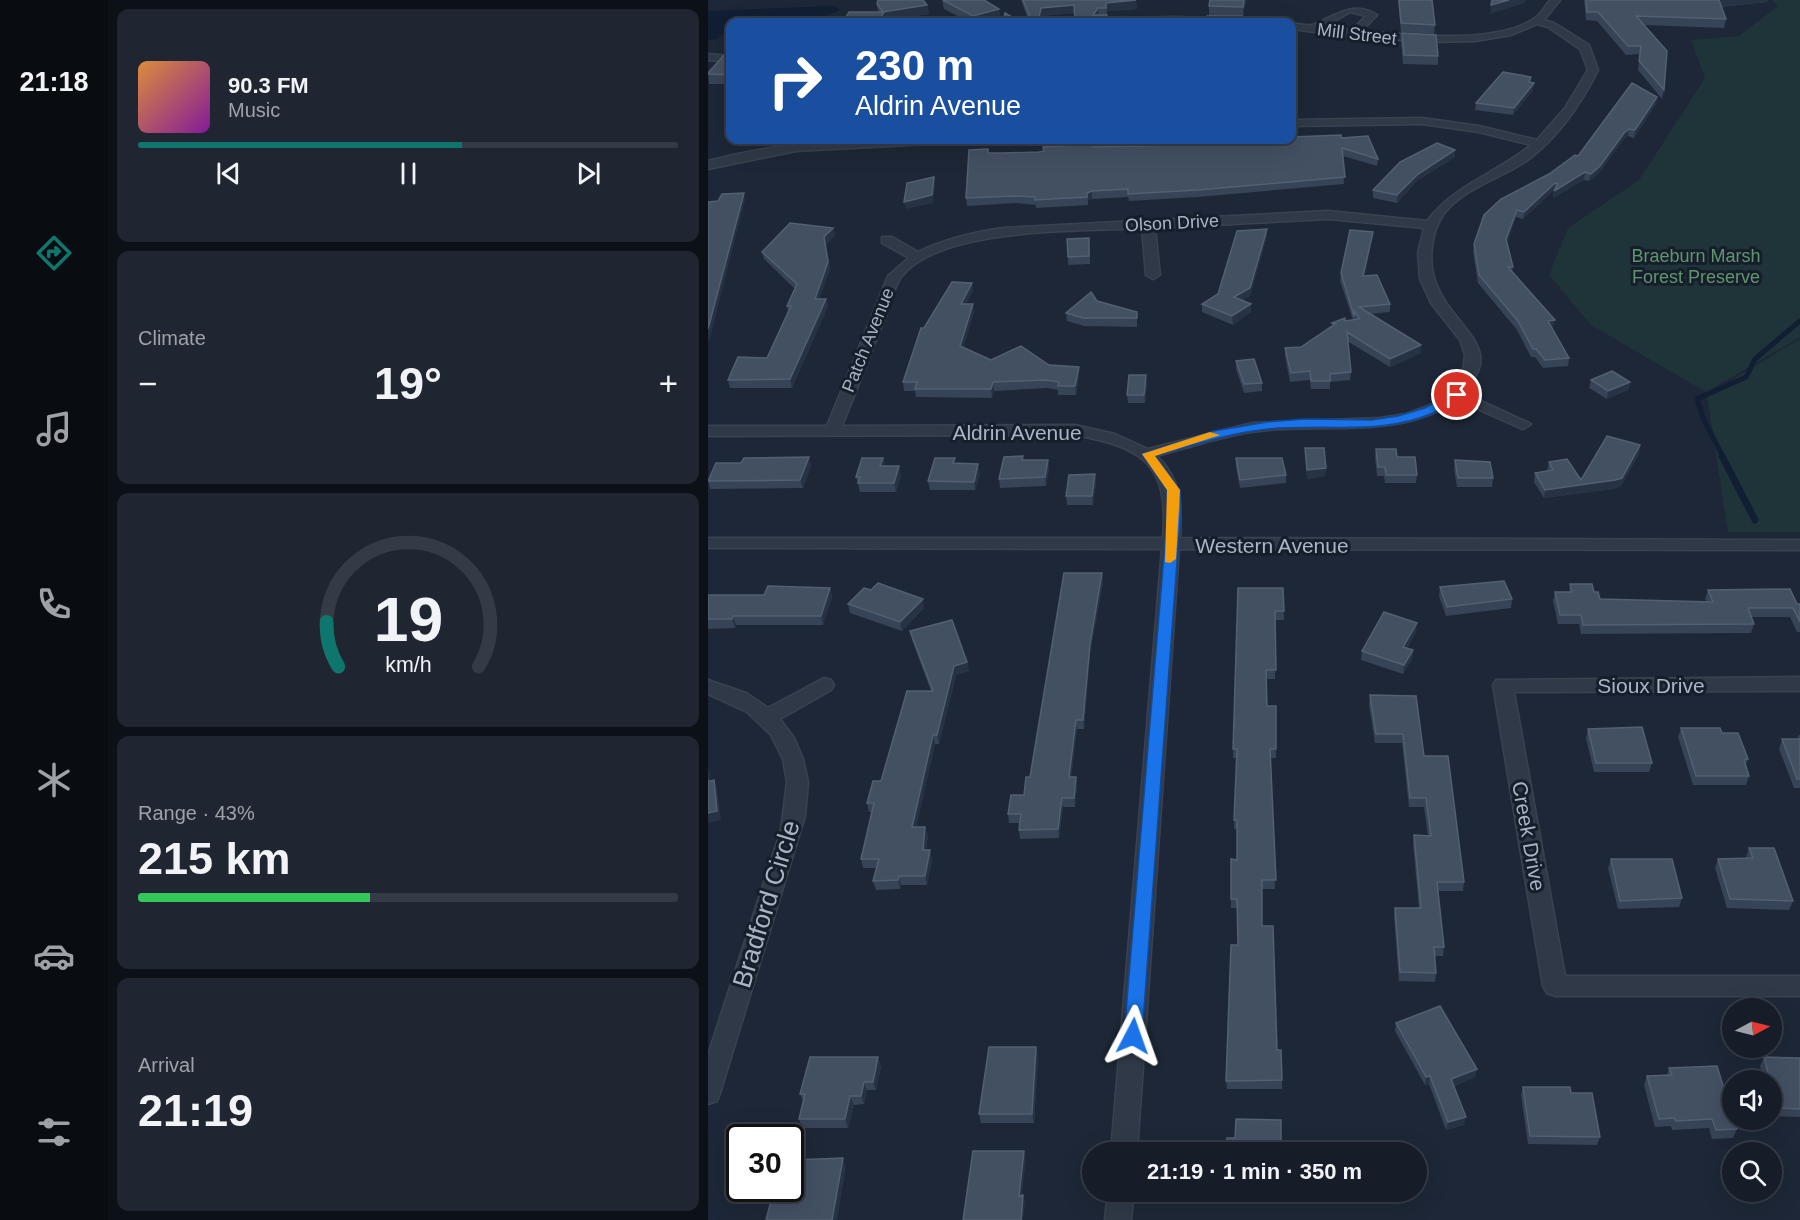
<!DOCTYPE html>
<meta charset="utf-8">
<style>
:root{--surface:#161d29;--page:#1f2631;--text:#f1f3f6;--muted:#9ea2a8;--line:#353b46;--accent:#0f766e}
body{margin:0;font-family:Arial,sans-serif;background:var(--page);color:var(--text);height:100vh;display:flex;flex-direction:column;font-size:22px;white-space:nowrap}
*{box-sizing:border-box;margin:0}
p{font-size:20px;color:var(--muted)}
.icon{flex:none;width:33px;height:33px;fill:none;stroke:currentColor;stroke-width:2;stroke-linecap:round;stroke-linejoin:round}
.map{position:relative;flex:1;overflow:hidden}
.panel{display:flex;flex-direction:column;gap:9px;padding:9px;background:#0c1017;width:600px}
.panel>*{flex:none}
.banner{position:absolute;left:18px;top:18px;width:570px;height:126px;border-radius:12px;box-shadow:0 6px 24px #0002,0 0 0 2px var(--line);background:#1a4fa0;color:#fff;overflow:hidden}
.needle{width:39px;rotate:83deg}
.controls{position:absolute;left:1014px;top:998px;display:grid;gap:12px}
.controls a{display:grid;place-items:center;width:60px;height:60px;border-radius:50%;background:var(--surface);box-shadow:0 6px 24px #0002,0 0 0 2px var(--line);font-size:30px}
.speed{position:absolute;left:18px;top:1124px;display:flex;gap:12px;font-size:30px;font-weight:700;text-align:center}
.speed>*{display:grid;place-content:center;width:78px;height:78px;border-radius:50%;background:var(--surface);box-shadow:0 6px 24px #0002,0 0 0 2px var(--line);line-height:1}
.speed .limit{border:3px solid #111;border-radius:9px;background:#fff;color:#111}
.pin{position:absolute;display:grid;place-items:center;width:51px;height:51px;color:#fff;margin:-26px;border:3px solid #fff;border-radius:50%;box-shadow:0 2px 6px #0007}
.me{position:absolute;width:66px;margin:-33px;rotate:4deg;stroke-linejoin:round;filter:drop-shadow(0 0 4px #0008)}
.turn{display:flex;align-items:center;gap:21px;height:126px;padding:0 30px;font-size:27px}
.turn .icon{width:78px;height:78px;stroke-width:2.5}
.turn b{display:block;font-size:42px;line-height:51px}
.big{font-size:45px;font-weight:700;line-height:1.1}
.panel .widget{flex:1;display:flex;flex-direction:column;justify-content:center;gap:9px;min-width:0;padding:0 21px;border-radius:12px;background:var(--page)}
.panel .dial{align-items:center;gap:0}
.dial svg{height:156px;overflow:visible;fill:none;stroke:var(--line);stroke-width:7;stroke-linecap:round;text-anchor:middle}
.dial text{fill:var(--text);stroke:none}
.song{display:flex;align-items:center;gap:18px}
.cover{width:72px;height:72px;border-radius:9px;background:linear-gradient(135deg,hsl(30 70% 55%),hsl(290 70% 35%))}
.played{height:6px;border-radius:3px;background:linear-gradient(90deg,var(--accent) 60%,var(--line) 60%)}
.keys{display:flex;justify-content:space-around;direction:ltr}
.heat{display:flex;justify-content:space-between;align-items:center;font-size:33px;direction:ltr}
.charge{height:9px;border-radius:4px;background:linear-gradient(90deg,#34c759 43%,var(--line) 0)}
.trip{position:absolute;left:374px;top:1142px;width:345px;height:60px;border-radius:30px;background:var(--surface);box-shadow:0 6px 24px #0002,0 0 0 2px var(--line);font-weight:700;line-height:60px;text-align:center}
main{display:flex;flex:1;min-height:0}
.tab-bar{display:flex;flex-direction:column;width:108px;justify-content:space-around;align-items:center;background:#090c10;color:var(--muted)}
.tab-bar .icon{width:42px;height:42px}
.tab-bar .on{color:var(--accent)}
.tab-bar b{font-size:27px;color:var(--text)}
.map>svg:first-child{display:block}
</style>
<main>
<nav class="tab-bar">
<b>21:18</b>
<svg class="icon on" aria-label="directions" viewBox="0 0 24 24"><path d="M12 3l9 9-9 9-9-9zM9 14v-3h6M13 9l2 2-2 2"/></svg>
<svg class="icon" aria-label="music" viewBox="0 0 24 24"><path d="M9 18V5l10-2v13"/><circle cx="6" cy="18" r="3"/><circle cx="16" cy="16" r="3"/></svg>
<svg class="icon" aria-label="phone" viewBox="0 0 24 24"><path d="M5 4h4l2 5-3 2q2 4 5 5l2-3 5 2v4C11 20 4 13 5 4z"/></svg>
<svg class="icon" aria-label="climate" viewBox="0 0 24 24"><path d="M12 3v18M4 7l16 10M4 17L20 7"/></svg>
<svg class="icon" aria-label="car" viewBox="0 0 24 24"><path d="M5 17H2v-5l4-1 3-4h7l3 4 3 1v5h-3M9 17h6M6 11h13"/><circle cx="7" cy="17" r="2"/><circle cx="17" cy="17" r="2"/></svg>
<svg class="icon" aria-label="filters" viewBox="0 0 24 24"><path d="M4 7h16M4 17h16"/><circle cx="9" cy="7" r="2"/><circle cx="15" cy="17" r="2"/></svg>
</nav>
<section class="panel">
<div class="widget">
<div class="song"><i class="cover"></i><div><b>90.3 FM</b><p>Music</p></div></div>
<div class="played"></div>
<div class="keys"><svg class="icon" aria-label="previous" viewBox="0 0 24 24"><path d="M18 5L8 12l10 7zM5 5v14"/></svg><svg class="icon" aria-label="pause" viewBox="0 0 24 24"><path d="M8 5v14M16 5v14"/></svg><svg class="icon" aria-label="next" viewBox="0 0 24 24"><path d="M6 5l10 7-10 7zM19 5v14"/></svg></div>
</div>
<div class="widget"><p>Climate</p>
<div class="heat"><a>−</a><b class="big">19°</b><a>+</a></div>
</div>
<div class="widget dial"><svg viewBox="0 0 100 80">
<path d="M14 69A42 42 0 1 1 86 69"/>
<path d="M14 69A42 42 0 0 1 8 46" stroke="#0f766e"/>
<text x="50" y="56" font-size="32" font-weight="700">19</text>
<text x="50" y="72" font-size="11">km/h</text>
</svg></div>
<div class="widget"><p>Range · 43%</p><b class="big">215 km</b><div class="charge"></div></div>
<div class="widget"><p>Arrival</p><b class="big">21:19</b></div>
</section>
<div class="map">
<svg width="1092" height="1220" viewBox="0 0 1092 1220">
<rect width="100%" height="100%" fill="#1d2737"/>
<path fill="#1f3438" d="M1064,0H1092V337L998,392L883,325L841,275L860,228L931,180L997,78L983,40L1031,36L1070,6Z
M1092,339V532H1020L999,395Z"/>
<path fill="#111e34" d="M126,6L132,10L115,17L22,22V28L9,39L0,40V11Z"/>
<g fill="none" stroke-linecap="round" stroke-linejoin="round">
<path stroke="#111e34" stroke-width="5" d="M1015,457L996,420L989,399L1038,377L1047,359L1092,321"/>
<path stroke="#111e34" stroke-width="7" d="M1014,456L1047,520"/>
<defs>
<path id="minor" d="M842,0H852L836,20L846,23L881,45L890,70C873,104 851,136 821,159C793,180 740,191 728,229C704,304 779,326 772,365C770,375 762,384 756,393L823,424L815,429L810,427L749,400C693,439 625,424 561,430C523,433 486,446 449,456C474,480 474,506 472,538L1092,540V550L471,549L429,1152H403L454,549L0,548V538H455C461,465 437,448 367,435L0,436V426H119L180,276L201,258L174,243V237H184L210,252C237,239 266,232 296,228L621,211L719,221C747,184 789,173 823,145L771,132L714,124L584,126V120L714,118L771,126L829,140L857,108L880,70L872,49L840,27L829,24L803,35L767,41L726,42L646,37L584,29V23C590,24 602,27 607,24C628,15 647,0 669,15L654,31C698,35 790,45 827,18C833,14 838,5 842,0ZM642,12L658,16L644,30L617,27ZM621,219L716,228L710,253L712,279L723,303L752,340L757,354L755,373L742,392L720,406L698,414L672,418L544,423L440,449L407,434L367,425L134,426C149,389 163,352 178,316C182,304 186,287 193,277C233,226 373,232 434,228L438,275L445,279L452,275L447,228Z
M464,17L540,19L545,22H387L392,19Z
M0,54L22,56V62L0,60Z
M148,140H245L239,143L88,151L0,169V161C49,148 97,142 148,140Z
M1092,677V691L806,692L857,976H1092V996H847L839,993L835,986L785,685L788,680Z
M116,678L123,680L126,685L123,690L72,719L86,738L95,759L100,782L97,816L12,1093L9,1101L0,1104V1055L73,830L79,782L75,759L63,735L39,712L0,694V680L38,693L60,708Z
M400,1191H426L423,1220H397Z"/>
</defs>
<use href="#minor" stroke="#3a4250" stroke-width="3"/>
<use href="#minor" fill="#303947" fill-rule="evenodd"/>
</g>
<path fill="#374356" d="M234,0L291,9L292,19L277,22H261L236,9Z
M313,0H428L429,9L399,11V15L366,13L334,16L333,22H321Z
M502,0H538L535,17L501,16V6Z
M690,0H724L727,25L726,34L693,32Z
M876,0H1060L1059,2L1013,7L1018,19L1016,28L936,25L956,90L954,99L930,70L932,54L918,55L889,21L878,20Z
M169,4L219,5L221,14L177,21V22H135L170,12Z
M694,33L730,56V65L695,64L693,42Z
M22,48V84H1L0,73L21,54Z
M823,77L822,82L825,90L805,115L767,110L768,103Z
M949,97L948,104L926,138L920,136L915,140L891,173L881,181L876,180L845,198L846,190L815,219L808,217L799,242L805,267L804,272L845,328H844L861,358L860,366L835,368L827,357H823L809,330L770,283L765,252L766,244L841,174L870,156Z
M633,138L670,159L669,166L635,156L636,184L490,197L421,201L420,197L384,199L380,200V205L328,208V205L308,203L259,206L258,198L280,149L281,153H295L331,152L385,147L437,146Z
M747,150V157L709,181L689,203L665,198V190Z
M125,228L127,235L118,245L122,269L111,299H118L120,306L84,388H22L20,380L59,358L80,312L79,306L87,289L56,259L54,252Z
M559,229V236L542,296L534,300L543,312L525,325L494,312V304L510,294Z
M665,232L664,239L656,276L682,304V312L662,314L713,353L682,367L639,341L643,372L642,380L622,382V389H603L602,380L582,382L577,356V348L593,347L624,327V323L645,320L632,281L633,273Z
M382,246V264L360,265V257Z
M264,283L265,291L258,304L266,312L255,348L283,360L341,365L371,376L368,395H350V390L339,388L286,391L284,398L208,397L207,391H196L195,382L216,328Z
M389,301L429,312V327L376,326L359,321L358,313Z
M528,361L554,383V391L536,393L528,369Z
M883,380L922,382L920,390L899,399L881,388Z
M439,384L437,403H420L419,395Z
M932,445L931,454L913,486L905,489L836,498L826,482L827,473L839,471L841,462L873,480Z
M597,448L618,468L617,476L599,479Z
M668,449L689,457L709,475L708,483H677L676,476H669L667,457Z
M175,458L177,466L193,475L188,492H152L148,477Z
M528,458L578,475V483L532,488L528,467Z
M340,460L341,469L338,486L292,488L291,479Z
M747,460L785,478L784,487H749L746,469Z
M33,463L103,466L95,488L2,489L0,480Z
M247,463L272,473L267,490H222L220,481Z
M388,483L385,505H359L358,496Z
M394,573L395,582L382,653L376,729H369L363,777L369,786L367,807H355L351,838L312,839L311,830L312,823H301L300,814L316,795Z
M862,584L886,592L892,599L999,602L997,599L1000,590L1092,604V632H1089L1082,617H1043L1046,624L1043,633L873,634L871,624H850L845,601L847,592H861Z
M732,587L804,599L803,608L738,616L731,596Z
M122,588L124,597L115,625H28L27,628L0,629V595H56Z
M530,588H575L576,620H567V679H558L559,706H568V758H563L567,889H554V926L569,1050L574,1080V1089H519L518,1081L530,945L529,908H523V899L529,860V829H526V820L529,758H525V749Z
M140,604L216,608L194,631L142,613Z
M202,631L259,662L261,671L248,675L231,744H227L208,827H217L220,836L218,850L224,859L219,885H193L192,889L168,890L165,881L169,868H155L153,859L164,812H161L159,803L173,781L223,691L204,640Z
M708,632L699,648L705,650L704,659L695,674L653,660L654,651Z
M662,695L716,756L756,882L755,891H730L736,947L735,956H726L728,973L727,982L691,981L686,917L687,908H711L705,844L706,835L720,836L716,807H701L694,743H667L661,705Z
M973,728L1014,733L1040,759L1038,765L1041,776L1038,785H985L970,737Z
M880,729L944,763L941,772H886L878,738Z
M1091,735H1092V788H1086L1071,749L1074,739H1089Z
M1041,848L1085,901L1081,910L1019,908L1007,868L1010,859H1039L1038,857Z
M903,859L974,898L971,907L910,909L900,868Z
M688,1023L769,1069L767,1077L746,1086L756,1125L738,1130L721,1084L717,1085L687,1031Z
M328,1047L330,1056L326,1123H273L271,1114Z
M1056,1057L1092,1058V1117L1066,1116L1064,1107V1080H1056L1052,1066Z
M173,1066L168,1090H159L156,1104L146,1105L140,1128H94L91,1119L95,1101L92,1094Z
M961,1068L1029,1129L1025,1138L1004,1139L1001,1128L964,1130L963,1126L947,1127L936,1085L939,1076L959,1075Z
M815,1087L863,1093L892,1137L889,1145L820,1144L813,1095Z"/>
<path fill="#273345" d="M428,0L429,9L399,11L398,3Z
M536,0H538L535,17V7Z
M801,0H818L817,3L782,14L783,5Z
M1010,0H1060L1059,2L1009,7Z
M219,5L221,14L177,21V22H170L175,12Z
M366,5V13L334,16L333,22H330L333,8Z
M390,8L391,17L385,15Z
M291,9L292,19L277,22H266L265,16Z
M826,83L825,90L805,115L806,108Z
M949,97L948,104L926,138L927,130Z
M921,129L920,136L915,140L891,173L881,181L883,174L916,133Z
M747,150V157L709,181L689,203V195L710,174Z
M877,172L876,180L845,198L846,191Z
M226,177L227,184L225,203L198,209L196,202Z
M847,183L846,190L815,219L816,212Z
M384,191V199L380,200L379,193Z
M36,193L37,200L1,342L0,338V329Z
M809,210L808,217L797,247L798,239Z
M125,228L127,235L118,245L122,269L108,307L107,299L116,237Z
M559,229V236L542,296L526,305V297Z
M665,232L664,239L655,284V276Z
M264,283L265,291L254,312L253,304Z
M118,299L120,306L84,388L82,379Z
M265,304L266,312L253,355L252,346Z
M543,304V312L525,325L524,316Z
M847,320L845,328L839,329L840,321Z
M713,345V353L682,367V359Z
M371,367V376L368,395L367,386Z
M438,375L439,384L437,403L436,395Z
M285,382L286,391L284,398L283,389Z
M922,382L920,390L899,399L900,391Z
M932,445L931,454L913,486L905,489L836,498L837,490L914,478Z
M101,457L103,466L95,488L92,480Z
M175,458L177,466H172Z
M340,460L341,469L338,486L337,477Z
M270,464L272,473L267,490L266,482Z
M191,466L193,475L188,492L186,483Z
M618,468L617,476L599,479V470Z
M387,474L388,483L385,505L384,496Z
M394,573L395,582L382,653L376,729L375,720L382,644Z
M122,588L124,597L115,625L113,616Z
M215,599L216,608L194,631L192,622Z
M25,616L28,625L27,628L24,619Z
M709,623L708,632L694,656L695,647Z
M705,650L704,659L695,674L696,665Z
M259,662L261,671L248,675L231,744L229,735L246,666Z
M368,720L369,729L362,786L361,777Z
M225,735L227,744L206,836L204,827Z
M0,769L2,773L4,791L0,782Z
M368,777L369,786L367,807L366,798Z
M6,780L9,789L13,820L0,823V813Z
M354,798L355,807L351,838L350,829Z
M217,827L220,836L217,859L215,850Z
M222,850L224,859L219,885L217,876Z
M191,876L193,885L192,889L190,880Z
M328,1047L330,1056L326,1123L324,1114Z
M170,1057L173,1066L168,1090L165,1082Z
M769,1069L767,1077L742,1087L743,1079Z
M722,1076L721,1084L717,1085L718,1077Z
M156,1082L159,1090L156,1104L153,1096Z
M142,1096L146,1105L140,1128L137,1119Z
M758,1117L756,1125L738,1130L740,1122Z
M316,1151L318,1159L313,1204L311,1196Z
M135,1158L138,1167L129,1220H124Z
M315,1195L317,1204L315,1220H313Z"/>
<path fill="#435062" stroke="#535f72" stroke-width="1.5" d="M170,0H215L219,5L175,12L169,4Z
M235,0H276L291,9L265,16Z
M315,0H428L398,3V8H390L385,15H399L400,22H367L366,5L333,8L330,22H324Z
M502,0H536L535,7L501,6Z
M691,0H724L727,25L693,23Z
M784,0H801L783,5Z
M878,0H1011L1018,19L928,16L959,51L956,90L931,61L933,46H920L890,12H879Z
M141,12H176L170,22H135Z
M297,13L313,22H295Z
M499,16H534L533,22H498Z
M694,33L728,35L730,56L696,55Z
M22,48V75L0,74V73L17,54H21Z
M795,72L823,77L821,82L826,83L806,108L768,103Z
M924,83L949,97L927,130L921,129L916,133L892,166L883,174L877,172L846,191L850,184L847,183L816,212L809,210L798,239L805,267H800L847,320L840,321L861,358L837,360L828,349H825L810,321L771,275L766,244L776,215L793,199L841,174L867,155L870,156Z
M633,135V138L660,136L670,159L634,148L637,177L490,190L420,194V189L384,191L379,193V197L327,200V197L307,196L258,198L261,150L280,149V153H295L331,152L336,151L335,147L385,144V147L437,146L547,140H584V137Z
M729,143L747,150L710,174L689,195L665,190L692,162Z
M226,177L224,195L196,202L199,183Z
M36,193L0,329V202L10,201L14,194Z
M82,223L125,228L116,237L120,262L107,299H118L82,379L20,380L30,357L59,358L83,306H79L89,284L54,252Z
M559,229L542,288L526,297L543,304L524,316L494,304L510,294L529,231Z
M642,230L665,232L655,276L669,275L682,304L651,307L713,345L682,359L639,332L643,372L622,374V381H603L602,371L583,373L577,348L593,347L627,324L624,323L637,318V321L651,319L647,311L646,316L633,273Z
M381,238V256L360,257L359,239Z
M244,282L264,283L253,304H265L252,346L283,360L313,346L341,365L371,367L367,386H350L351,382L338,380L285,382L283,389H207L209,382H195L213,328H216Z
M383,292L389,301L429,312V318H375L358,313Z
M546,359L554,383L536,384L528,361Z
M904,371L922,382L900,391L883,380Z
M421,375H438L436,395H419Z
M899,436L932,445L914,478L907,480L837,490L827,473L845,470L841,462L859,459L873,480Z
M597,448H616L618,468L599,470Z
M668,449H688L689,457H707L709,475H678L677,467H670Z
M315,456L314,460H340L337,477L291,479L296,457Z
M101,457L92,480L0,481L8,463H33L36,458Z
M154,458H175L172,466H191L186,483H150L152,477H148Z
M227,458H247L245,463L270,464L266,482L220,481Z
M528,458H574L578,475L532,480Z
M747,460L782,462L785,478H750Z
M387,474L384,496H358L361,475Z
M356,573H394L382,644L375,720H368L361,777H368L366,798H354L350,829L311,830L313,814H300L303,795H316L318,777H322Z
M796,581L804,599L739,607L732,587Z
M170,583L215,599L192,622L140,604L156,588L163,590Z
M862,584H884L886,592H890L892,599L1005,602L1000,590L1082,589L1089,604H1092V622L1085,608H1040L1046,624L875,625L873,615H852L847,592H864Z
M60,586L122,588L113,616H25L24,619H0V595H56Z
M530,588H575L576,611H567L568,670H558L559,706H568V749H562L568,880H554V926H565L569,1050H573L574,1080L518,1081L523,945H530L529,899H523V859L529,860V820H526L529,749H525Z
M676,612L709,623L695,647L705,650L696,665L654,651Z
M244,620L259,662L246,666L229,735H225L204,827H217L215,850H222L217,876H191L190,880L165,881L171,859H153L166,803H159L165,781H173L199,691H225L202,631Z
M662,695L708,696L716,756H740L756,882H729L736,947H726L728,973L692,972L687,908H713L706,835L723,836L718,798H702L695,734H668Z
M934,727L944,763H888L880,729Z
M973,728H1012L1014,733H1030L1040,759L1036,760L1041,776H988Z
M1074,739H1092V779H1089Z
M0,779V782L6,780L9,811L0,813Z
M1041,848H1066L1085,901L1022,899L1010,859L1045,858Z
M903,859H964L974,898L912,901Z
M732,1006L769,1069L743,1079L758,1117L740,1122L722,1076L718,1077L688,1023Z
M281,1047H328L324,1114H271Z
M102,1057H170L165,1082H156L153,1096H142L137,1119H91L97,1094H92Z
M1056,1057L1092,1058V1109L1070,1108L1064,1084V1080H1062Z
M1009,1066L1024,1115V1119H1026L1029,1129L1008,1130L1004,1119L968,1121L967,1118L951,1119L939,1076L964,1075L961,1068Z
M815,1087H862L863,1093H884L892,1137L822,1136Z
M528,1119L573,1120V1152H519V1138H527Z
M265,1151H316L311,1196L315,1195L313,1220H255Z
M135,1158L124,1220H58L65,1193H77L78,1188H82V1167L84,1160Z"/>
<path fill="#1a73e8" stroke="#114b97" stroke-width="1.5" d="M749,391L754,395L753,397C743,402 734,409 725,413C672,436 615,423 560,429C521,433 485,445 447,456L472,490L473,507L434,1036L431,1041L425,1044L418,1041L416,1036L460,507L459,490L434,454L506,431L559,422L597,419L663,420L690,416L717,408Z"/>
<path fill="#f59e0b" d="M502,432L512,435L447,456L472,490L468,559L462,563L457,562L459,490L434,454Z"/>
<g text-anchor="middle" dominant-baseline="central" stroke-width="6" stroke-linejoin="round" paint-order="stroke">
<g font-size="18" fill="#aab4c5" stroke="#161e2b">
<text transform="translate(649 34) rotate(7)">Mill Street</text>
<text transform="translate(464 223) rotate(-3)">Olson Drive</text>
<text transform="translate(160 340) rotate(-68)">Patch Avenue</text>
</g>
<g font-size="18" fill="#60966e" stroke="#161e2b">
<text x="988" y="256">Braeburn Marsh<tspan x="988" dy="21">Forest Preserve</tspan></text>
</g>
<g font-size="21" fill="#aab4c5" stroke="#161e2b">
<text x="309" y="432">Aldrin Avenue</text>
<text x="564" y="545">Western Avenue</text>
<text x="943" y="685">Sioux Drive</text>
<text transform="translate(821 836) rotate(80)">Creek Drive</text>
</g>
<g font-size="26" fill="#aab4c5" stroke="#161e2b">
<text transform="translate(58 904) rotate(-73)">Bradford Circle</text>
</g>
</g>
</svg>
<div class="controls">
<a><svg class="needle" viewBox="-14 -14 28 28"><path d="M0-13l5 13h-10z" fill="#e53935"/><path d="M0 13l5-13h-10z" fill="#9ea2a8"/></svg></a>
<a><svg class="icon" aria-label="sound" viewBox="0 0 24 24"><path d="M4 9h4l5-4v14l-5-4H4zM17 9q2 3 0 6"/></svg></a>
<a><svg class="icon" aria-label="search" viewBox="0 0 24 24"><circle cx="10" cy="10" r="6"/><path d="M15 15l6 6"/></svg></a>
</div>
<div class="speed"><div class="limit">30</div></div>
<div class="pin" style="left:749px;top:395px;background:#d93025"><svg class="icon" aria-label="arrive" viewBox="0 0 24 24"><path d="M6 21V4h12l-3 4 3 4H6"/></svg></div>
<svg class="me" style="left:425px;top:1036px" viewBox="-20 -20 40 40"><path d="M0-17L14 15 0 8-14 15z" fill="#1a73e8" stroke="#fff" stroke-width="4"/></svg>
<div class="trip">21:19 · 1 min · 350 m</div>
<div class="banner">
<div class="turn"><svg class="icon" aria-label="right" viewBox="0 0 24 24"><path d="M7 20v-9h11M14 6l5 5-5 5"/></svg><div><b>230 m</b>Aldrin Avenue</div></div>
</div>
</div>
</main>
